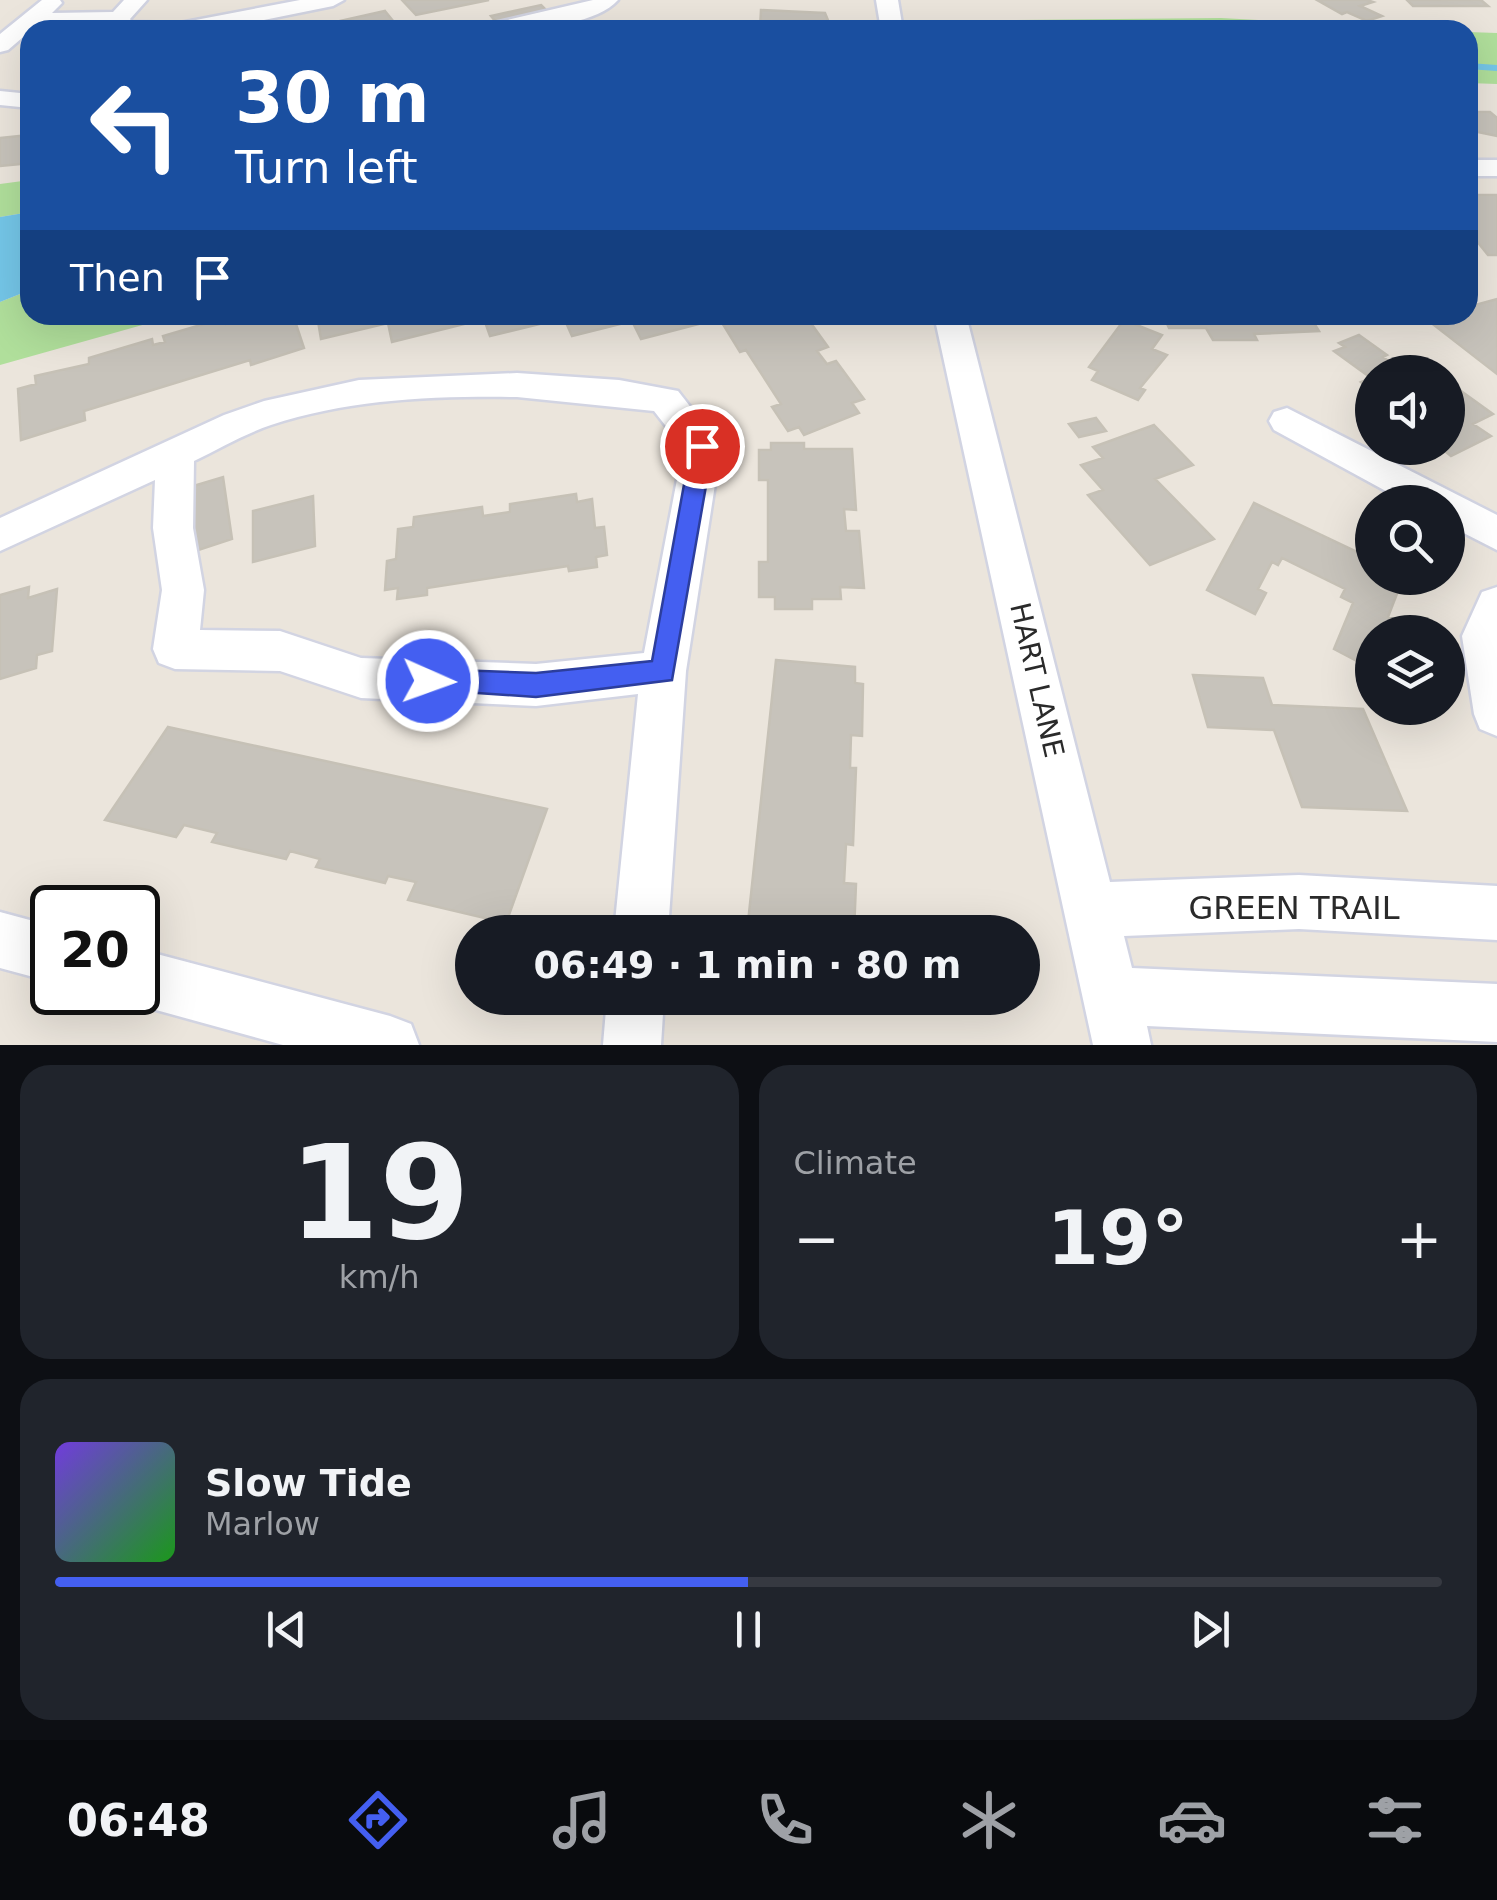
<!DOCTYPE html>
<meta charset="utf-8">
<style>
:root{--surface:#171b24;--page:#20242c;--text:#f1f3f6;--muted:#9ea1a6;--line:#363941;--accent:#445ff1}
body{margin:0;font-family:"DejaVu Sans",sans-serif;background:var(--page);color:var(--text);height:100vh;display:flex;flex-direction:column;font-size:38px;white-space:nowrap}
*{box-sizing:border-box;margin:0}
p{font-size:32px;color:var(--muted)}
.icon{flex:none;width:55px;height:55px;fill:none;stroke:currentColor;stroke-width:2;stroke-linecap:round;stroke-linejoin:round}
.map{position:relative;height:1045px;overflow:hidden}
.details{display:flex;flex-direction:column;gap:20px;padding:20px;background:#0d0f14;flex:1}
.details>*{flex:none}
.guide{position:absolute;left:20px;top:20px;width:1458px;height:305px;border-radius:30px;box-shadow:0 10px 40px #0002;background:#1a4fa0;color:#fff;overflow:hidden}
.controls{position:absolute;left:1355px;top:355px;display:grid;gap:20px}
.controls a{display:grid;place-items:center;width:110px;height:110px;border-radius:50%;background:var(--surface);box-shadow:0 10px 40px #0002;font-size:50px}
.speed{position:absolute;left:30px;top:885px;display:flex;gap:20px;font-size:50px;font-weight:700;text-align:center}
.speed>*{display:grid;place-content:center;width:130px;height:130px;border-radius:50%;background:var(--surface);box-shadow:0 10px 40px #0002;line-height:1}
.speed .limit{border:5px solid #111;border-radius:15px;background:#fff;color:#111}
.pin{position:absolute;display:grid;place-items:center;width:85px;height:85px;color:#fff;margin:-42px;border:5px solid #fff;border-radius:50%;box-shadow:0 2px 10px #0007}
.me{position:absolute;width:110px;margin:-55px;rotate:92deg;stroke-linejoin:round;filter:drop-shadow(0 0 8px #0008)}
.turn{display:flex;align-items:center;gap:35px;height:210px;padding:0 50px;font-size:45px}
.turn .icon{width:130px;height:130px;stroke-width:2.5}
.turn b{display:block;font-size:70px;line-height:85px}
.then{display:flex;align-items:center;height:95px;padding:0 50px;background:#0003;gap:20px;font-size:38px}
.big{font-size:75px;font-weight:700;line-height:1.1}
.details .widget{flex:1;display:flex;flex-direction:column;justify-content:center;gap:15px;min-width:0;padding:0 35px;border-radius:30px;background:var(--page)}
.details .dial{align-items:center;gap:0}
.dial b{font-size:130px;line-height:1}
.song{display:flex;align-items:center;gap:30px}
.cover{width:120px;height:120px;border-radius:15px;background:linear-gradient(135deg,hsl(260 70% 55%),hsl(120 70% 35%))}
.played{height:10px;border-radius:5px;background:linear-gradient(90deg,var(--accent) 50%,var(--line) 50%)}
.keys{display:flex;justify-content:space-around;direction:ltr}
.heat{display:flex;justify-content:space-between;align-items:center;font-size:55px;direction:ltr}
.details .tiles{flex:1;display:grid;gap:20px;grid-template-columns:1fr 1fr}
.widget:last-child{grid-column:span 2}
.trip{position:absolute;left:455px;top:915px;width:585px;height:100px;border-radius:50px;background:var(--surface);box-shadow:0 10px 40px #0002;font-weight:700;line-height:100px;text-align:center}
.menu{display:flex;height:160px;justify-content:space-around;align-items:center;background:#090b0e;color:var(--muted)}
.menu .icon{width:70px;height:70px}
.menu .active{color:var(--accent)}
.menu b{font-size:45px;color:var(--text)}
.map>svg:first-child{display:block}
</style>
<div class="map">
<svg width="1497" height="1045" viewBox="0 0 1497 1045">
<rect width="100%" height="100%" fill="#ebe5dc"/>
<path fill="#b0df9b" d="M1221,18L1437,30H926L924,21Z
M1468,32L1497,33V84L1468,83Z
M30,180V212L0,217V184Z
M30,290V315H178L0,365V302Z"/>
<path fill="#74c6e8" d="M30,212V290L0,302V217Z"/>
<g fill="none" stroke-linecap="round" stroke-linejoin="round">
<path stroke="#74c6e8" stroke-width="6" d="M1468,66L1497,68"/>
</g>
<path fill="#c7c3bb" stroke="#c6c1b6" stroke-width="2.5" d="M402,0H489L416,15Z
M1317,0H1367L1373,2L1360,6L1382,16L1367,21L1347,12L1342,14Z
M1407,0H1481L1488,6H1413Z
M541,5L547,11L497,23L491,16Z
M761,10L825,13L832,30H807V23H792V30H760Z
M385,11L398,27L300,30Z
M1468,112H1490L1497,118V136L1468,130Z
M30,135V163L0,166V138Z
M1468,195H1497V255H1488L1468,230V200H1473Z
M1497,299V374L1425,318L1468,315V307Z
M245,315H293L304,348L251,365L250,360L84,411L85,420L21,440L18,389L36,384L35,376L89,364V358L152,339L153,345L165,342L163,336L224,318L226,324Z
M317,315H728L729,316L641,339L632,321L572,336L564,318L490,336L484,319L392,342L388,323L321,339Z
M744,315H805L828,347L817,351L827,364L836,361L864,399L852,403L859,413L804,435L799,427L788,431L772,407L781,404L746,350L740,352L721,321Z
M1163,315H1309L1319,331L1254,334L1257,340H1213L1206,328H1169Z
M1124,320L1162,335L1152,349L1167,355L1140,388L1145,390L1138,400L1092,380L1098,371L1089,367Z
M1359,335L1387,355L1383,357L1396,367L1406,362L1420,372H1372V391L1361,382L1371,378L1334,351L1345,347L1339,343Z
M1461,391L1493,414L1473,424L1491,436L1451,456L1441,448H1448V392L1452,395Z
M1096,418L1106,431L1079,437L1069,424Z
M1154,425L1193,465L1155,479L1214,539L1150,565L1088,495L1103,490L1081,465L1103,458L1093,447Z
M771,443H804V449H852L856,510L844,509L846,531H859L864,588L840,587L841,599H812V609H775V597H759V562H768V480H759V450H771Z
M223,477L232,539L195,551L187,488Z
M576,494L577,502L592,499L595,528L604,527L607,555L596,557L597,567L569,571L568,566L427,588V595L397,599L398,588L385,590L387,561L396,559L398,529L413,527L414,517L482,507L483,516L510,512V504Z
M313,496L315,546L253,562V511Z
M1254,503L1372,559V578H1403L1388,617L1401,623L1398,632H1372V669L1334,649L1353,603L1341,597L1345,589L1282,558L1278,565L1272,562L1258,589L1266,593L1255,614L1207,590Z
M29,587L28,598L57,589L52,651L37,655L36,668L0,679V595Z
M776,660L855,667V683L863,684L862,736L851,735L850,768H856L853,845L846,844L844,883L856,884L854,932H747Z
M1193,675L1263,678L1272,705L1363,709L1407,811L1302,807L1274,730L1208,727Z
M168,727L547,809L506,923L408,900L416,882L388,876L385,883L316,867L320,859L290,851L286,859L212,842L217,833L184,825L176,837L105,820Z"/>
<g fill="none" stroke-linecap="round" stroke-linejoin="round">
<defs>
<path id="minor" d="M42,0H60L62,3L52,13L113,12L124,0H147L130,19L132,22L180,23L300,0H344L333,6L214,30H115L112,25L36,26L8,50L0,52V34Z
M593,0H618C593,28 519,30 483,30L486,25Z
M876,0H898L903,30H881Z
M0,91L30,94V108L0,105Z
M1468,160H1497V176H1468Z
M934,315H966L1110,882L1299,875L1497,886V940L1299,929L1124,936L1132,968L1497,984V1042L1147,1026L1151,1045H1093Z
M517,373L619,380L678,391L721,446L686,671L668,932H614L638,694L536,706L361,698L280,671L175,669L159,663L153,649L162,590L153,528L155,480L0,551V518L224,415L264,401L359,380ZM517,397L654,411L683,448L644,653L536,664L361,658L280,631L200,630L204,590L193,528L194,461C219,449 244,434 271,425C350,399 434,396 517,397Z
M1287,408L1497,515V550L1448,525V502H1406L1274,430L1269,421L1274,412Z
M1497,587V736L1480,729L1474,714L1462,636L1482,592Z
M0,912L52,926V982L0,968Z
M138,949L390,1016L411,1024L419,1045H283L138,1005L116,992H138Z
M607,998H664L661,1045H603Z"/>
</defs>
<use href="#minor" stroke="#d2d4e2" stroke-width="5"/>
<use href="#minor" fill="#fff" fill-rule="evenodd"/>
</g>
<path fill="#445ff1" stroke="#2c3e9d" stroke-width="2.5" d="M702,438L713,446L672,680L536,697L419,689L415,681L419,673L428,669L536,673L652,661L691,446Z"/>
<g text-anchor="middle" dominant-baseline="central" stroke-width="8" stroke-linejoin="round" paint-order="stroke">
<g font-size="28" fill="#2a2a2a" stroke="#fff">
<text transform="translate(1037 680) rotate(77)">HART LANE</text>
</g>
<g font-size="32" fill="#2a2a2a" stroke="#fff">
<text x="1294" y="908">GREEN TRAIL</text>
</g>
</g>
</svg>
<div class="controls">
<a><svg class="icon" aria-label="sound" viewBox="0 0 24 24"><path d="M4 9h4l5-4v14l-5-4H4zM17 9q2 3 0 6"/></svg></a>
<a><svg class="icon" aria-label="search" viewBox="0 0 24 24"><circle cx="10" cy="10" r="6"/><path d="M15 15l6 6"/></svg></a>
<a><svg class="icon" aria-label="layers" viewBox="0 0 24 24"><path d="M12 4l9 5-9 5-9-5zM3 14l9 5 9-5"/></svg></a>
</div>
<div class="speed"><div class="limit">20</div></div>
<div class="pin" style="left:702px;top:446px;background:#d93025"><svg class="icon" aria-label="arrive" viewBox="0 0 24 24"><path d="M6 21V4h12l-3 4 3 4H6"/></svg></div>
<svg class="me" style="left:428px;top:681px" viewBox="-20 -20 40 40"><circle r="17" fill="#445ff1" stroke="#fff" stroke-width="3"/><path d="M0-11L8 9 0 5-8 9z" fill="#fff"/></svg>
<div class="trip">06:49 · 1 min · 80 m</div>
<div class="guide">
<div class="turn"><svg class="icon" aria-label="left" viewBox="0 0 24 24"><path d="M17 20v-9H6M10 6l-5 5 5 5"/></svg><div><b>30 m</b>Turn left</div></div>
<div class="then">Then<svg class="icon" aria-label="arrive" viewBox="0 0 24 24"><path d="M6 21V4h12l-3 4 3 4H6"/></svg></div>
</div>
</div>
<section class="details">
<div class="tiles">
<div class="widget dial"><b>19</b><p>km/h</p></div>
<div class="widget"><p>Climate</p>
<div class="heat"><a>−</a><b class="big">19°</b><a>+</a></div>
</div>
<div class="widget">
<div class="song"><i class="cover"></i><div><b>Slow Tide</b><p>Marlow</p></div></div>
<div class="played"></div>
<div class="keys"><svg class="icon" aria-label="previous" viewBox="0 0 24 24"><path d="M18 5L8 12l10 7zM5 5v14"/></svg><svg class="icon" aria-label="pause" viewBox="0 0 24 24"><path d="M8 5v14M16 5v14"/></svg><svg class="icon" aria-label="next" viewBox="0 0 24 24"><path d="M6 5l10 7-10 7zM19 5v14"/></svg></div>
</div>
</div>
</section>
<nav class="menu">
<b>06:48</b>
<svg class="icon active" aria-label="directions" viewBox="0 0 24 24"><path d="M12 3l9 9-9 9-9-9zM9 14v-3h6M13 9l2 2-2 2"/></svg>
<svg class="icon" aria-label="music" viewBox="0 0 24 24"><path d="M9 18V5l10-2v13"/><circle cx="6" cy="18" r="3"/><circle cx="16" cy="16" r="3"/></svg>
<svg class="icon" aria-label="phone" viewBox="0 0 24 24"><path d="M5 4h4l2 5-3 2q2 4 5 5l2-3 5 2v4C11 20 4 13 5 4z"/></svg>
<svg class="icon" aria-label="climate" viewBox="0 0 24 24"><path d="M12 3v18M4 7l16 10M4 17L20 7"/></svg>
<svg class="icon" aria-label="car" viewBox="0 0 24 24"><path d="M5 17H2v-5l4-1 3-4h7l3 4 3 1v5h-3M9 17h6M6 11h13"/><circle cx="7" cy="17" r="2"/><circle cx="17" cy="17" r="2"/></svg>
<svg class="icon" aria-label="filters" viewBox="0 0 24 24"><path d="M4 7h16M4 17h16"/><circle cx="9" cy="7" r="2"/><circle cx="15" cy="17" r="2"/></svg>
</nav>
